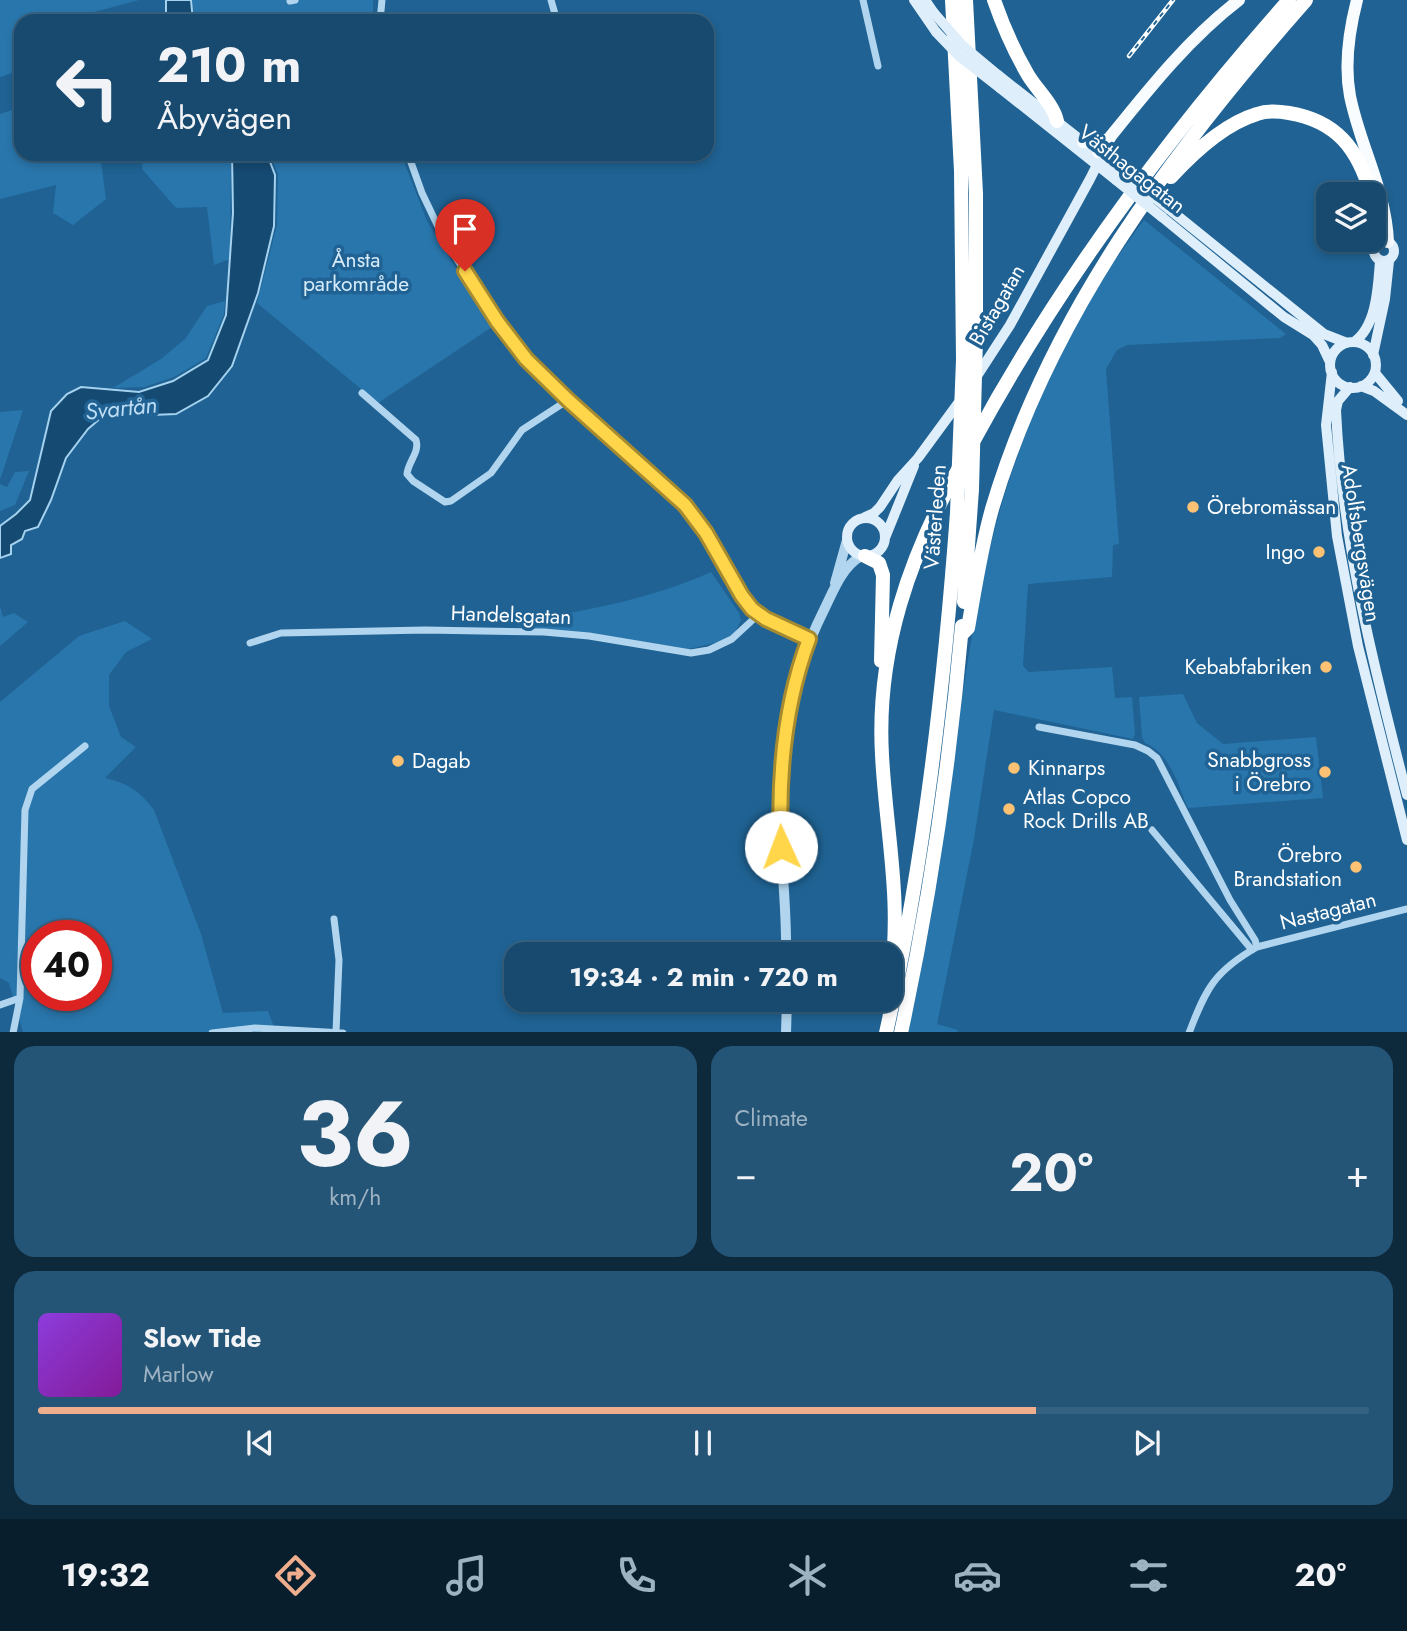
<!DOCTYPE html>
<meta charset="utf-8">
<style>
:root{--surface:#174a6e;--page:#245476;--text:#f1f3f6;--muted:#9eb3c2;--line:#366281;--accent:#eead8d}
body{margin:0;font-family:Jost,sans-serif;background:var(--page);color:var(--text);height:100vh;display:flex;flex-direction:column;font-size:26px;white-space:nowrap}
*{box-sizing:border-box;margin:0}
p{font-size:23px;color:var(--muted)}
.icon{flex:none;width:38px;height:38px;fill:none;stroke:currentColor;stroke-width:2;stroke-linecap:round;stroke-linejoin:round}
.map{position:relative;height:1032px;overflow:hidden}
.details{display:flex;flex-direction:column;gap:14px;padding:14px;background:#0d293c;flex:1}
.details>*{flex:none}
.guide{position:absolute;left:14px;top:14px;width:700px;height:147px;border-radius:21px;box-shadow:0 4px 10px #0003,0 0 0 2px var(--line);background:#174a6e;color:var(--text);overflow:hidden}
.controls{position:absolute;left:1316px;top:182px;display:grid;gap:14px}
.controls a{display:grid;place-items:center;width:70px;height:70px;border-radius:14px;background:var(--surface);box-shadow:0 4px 10px #0003,0 0 0 2px var(--line);font-size:35px}
.speed{position:absolute;left:21px;top:920px;display:flex;gap:14px;font-size:35px;font-weight:700;text-align:center}
.speed>*{display:grid;place-content:center;width:91px;height:91px;border-radius:50%;background:var(--surface);box-shadow:0 4px 10px #0003,0 0 0 2px var(--line);line-height:1}
.speed .limit{border:10px solid #d22;background:#fff;color:#111}
.pin{position:absolute;display:grid;place-items:center;width:60px;height:60px;color:#fff;margin:-72px -30px;border-radius:50% 50% 50% 0;rotate:-45deg;box-shadow:0 0 7px #0007}
.pin .icon{rotate:45deg}
.me{position:absolute;width:77px;margin:-38px;rotate:358deg;stroke-linejoin:round;filter:drop-shadow(0 0 5px #0008)}
.turn{display:flex;align-items:center;gap:24px;height:147px;padding:0 28px;font-size:32px}
.turn .icon{width:91px;height:91px;stroke-width:2.5}
.turn b{display:block;font-size:49px;line-height:60px}
.big{font-size:52px;font-weight:700;line-height:1.1}
.details .widget{flex:1;display:flex;flex-direction:column;justify-content:center;gap:10px;min-width:0;padding:0 24px;border-radius:21px;background:var(--page)}
.details .dial{align-items:center;gap:0}
.dial b{font-size:91px;line-height:1}
.song{display:flex;align-items:center;gap:21px}
.cover{width:84px;height:84px;border-radius:10px;background:linear-gradient(135deg,hsl(270 70% 55%),hsl(290 70% 35%))}
.played{height:7px;border-radius:4px;background:linear-gradient(90deg,var(--accent) 75%,var(--line) 75%)}
.keys{display:flex;justify-content:space-around;direction:ltr}
.heat{display:flex;justify-content:space-between;align-items:center;font-size:38px;direction:ltr}
.details .tiles{flex:1;display:grid;gap:14px;grid-template-columns:1fr 1fr}
.widget:last-child{grid-column:span 2}
.trip{position:absolute;left:504px;top:942px;width:399px;height:70px;border-radius:21px;background:var(--surface);box-shadow:0 4px 10px #0003,0 0 0 2px var(--line);font-weight:700;line-height:70px;text-align:center}
.menu{display:flex;height:112px;justify-content:space-around;align-items:center;background:#091e2c;color:var(--muted)}
.menu .icon{width:49px;height:49px}
.menu .current{color:var(--accent)}
.menu b{font-size:32px;color:var(--text)}
.map>svg:first-child{display:block}
</style>
<div class="map">
<svg width="1407" height="1033" viewBox="0 0 1407 1033">
<rect width="100%" height="100%" fill="#1f6293"/>
<path fill="#2976ac" fill-rule="evenodd" d="M0,0H139L61,21H21V70L0,77Z
M192,0H373V21H195Z
M21,107V154H100L106,199L73,225L53,213L56,185L0,199V114Z
M143,154H231L230,259L214,265L207,207L176,208L142,169Z
M270,154H401L427,221L492,327L378,403L257,303L277,225L278,174Z
M1144,220L1286,334L1280,338L1127,345L1117,350L1106,369L1119,544L1113,545L1112,577L1028,584L1023,666L1029,672L1112,667L1115,698L1132,697L1135,734L1133,739L994,710L974,839L937,1024L958,1030L957,1033H908C923,962 937,891 946,819C961,708 973,594 1007,487C1038,391 1083,300 1144,220Z
M225,301L224,314L206,358L174,377L144,387L113,388L161,359L185,339L207,306Z
M23,410L0,480V412Z
M29,471L15,505L0,511V484L7,487L15,472Z
M711,572L739,613L741,620L735,633L719,642L689,649L590,633L519,627L520,621C585,611 651,599 711,572Z
M0,606L3,617L14,613L28,622L0,646Z
M125,621L152,639L126,652L109,675V706L121,737L136,747L105,778C127,783 140,791 154,810L201,934L223,1013L268,1011L276,1032H23L9,983L0,978V702L79,636ZM37,936H96V996H37Z
M1183,694L1197,723L1223,744L1316,737L1323,798L1188,808C1178,785 1170,753 1145,743L1142,737L1139,697Z"/>
<path fill="#154a72" stroke="#a5d2ef" stroke-width="2" d="M166,0H191L193,21H166Z
M232,154H267L275,175L274,226L258,293L232,366L208,396L176,414L102,417L88,429L66,458L51,500L38,527L25,531L22,539L11,545V554L0,558V526L16,514L30,500L51,411L67,394L81,387L139,392L173,381L208,360L226,315L233,213Z"/>
<g fill="none" stroke-linecap="round" stroke-linejoin="round">
<path stroke="#b1d5ee" stroke-width="7" d="M551,0L557,21
M863,0L878,66
M290,1L295,0
M380,21L382,0
M408,154L422,193L443,237L497,322L525,359L568,400L685,505L706,533L742,596L752,609L766,619L809,639
M362,393L416,440C420,452 408,462 407,474L413,481L445,502L451,501L491,473L522,430L568,400
M250,643L281,633L425,630L544,632L589,636L691,653L709,650L732,639L759,614
M1039,727L1135,745L1148,751L1157,758L1230,900L1255,940L1257,947
M1152,830L1252,950
M334,919L339,960L336,1032
M0,1005L20,998
M13,1033L20,998L25,810L32,789L85,746
M212,1033L255,1028L343,1033
M1189,1033C1206,988 1215,971 1257,947L1407,909"/>
<path stroke="#b1d5ee" stroke-width="10" d="M835,583L847,540
M786,954C787,909 781,865 780,820C778,749 791,676 823,612C833,592 841,568 861,556
M786,1033L787,999"/>
<path stroke="#deeefa" stroke-width="10" d="M914,0L936,32
M925,0L934,13
M998,75L1120,171
M1000,88L1116,180
M1169,209L1324,334L1347,343
M1162,217L1284,317L1313,335L1322,345L1330,362
M1374 251a10 10 0 1 1 20 0a10 10 0 1 1-20 0Z
M1354,342C1377,326 1378,286 1380,261
M1330 365a23 23 0 1 1 46 0a23 23 0 1 1-46 0Z
M1373,355L1385,299L1389,261
M1332,372L1326,425L1337,536L1358,646L1407,840
M1375,373L1398,401
M975,379L1010,325L1090,179L1099,161L1098,152
M1361,386L1374,391L1407,415
M1350,387L1338,401L1336,410C1342,542 1374,668 1407,795
M865,517L874,513L880,507L898,480L918,458L962,398
M847 537a19 19 0 1 1 38 0a19 19 0 1 1-38 0Z
M885,538L914,466"/>
<path stroke="#f8fcff" stroke-width="12" d="M1357,0C1349,31 1344,64 1350,96C1360,146 1386,190 1388,242
M1083,142L1099,143L1110,138
M1098,152C1141,99 1184,42 1239,0"/>
<path stroke="#fff" stroke-width="14" d="M952,0L961,171L963,360
M966,0L976,193V337
M994,0C1003,26 1014,51 1028,75C1037,90 1053,104 1057,121
M1171,177C1194,152 1224,124 1257,114C1268,110 1278,111 1289,113C1337,121 1358,149 1371,194
M1374,203L1379,242
M973,442C1059,283 1169,135 1289,0
M865,556L879,563L883,575L881,661
M964,602L972,489
M962,634L968,628C975,588 981,548 992,509C1050,313 1173,151 1306,0
M891,977C902,898 886,832 882,755C876,651 910,555 960,466
M886,1033C924,861 944,687 957,513
M901,1033C930,899 950,762 962,626"/>
<defs>
<path id="rail" d="M1129,56L1173,0"/>
</defs>
<use href="#rail" stroke="#fff" stroke-width="4.5"/>
<use href="#rail" stroke="#1f6293" stroke-width="2" stroke-dasharray="5" stroke-linecap="butt"/>
<path stroke="#deeefa" stroke-width="10" d="M934,13L962,45L998,75
M936,32L959,56L1000,88
M1120,171L1169,209
M1116,180L1162,217"/>
<path stroke="#fff" stroke-width="14" d="M972,489L976,337
M957,513L963,360"/>
</g>
<g fill="none" stroke-linecap="round" stroke-linejoin="round">
<defs>
<path id="route" d="M465,271L497,321L526,359L568,400L685,505L706,533L742,596L752,609L766,619L809,639C784,705 778,777 781,847"/>
</defs>
<use href="#route" stroke="#a68a30" stroke-width="18"/>
<use href="#route" stroke="#ffd54a" stroke-width="12"/>
</g>
<g fill="#fcc172" stroke="#1f6293" stroke-width="2.5">
<circle cx="1193" cy="507" r="7"/>
<circle cx="1319" cy="552" r="7"/>
<circle cx="1326" cy="667" r="7"/>
<circle cx="398" cy="761" r="7"/>
<circle cx="1014" cy="768" r="7"/>
<circle cx="1325" cy="772" r="7"/>
<circle cx="1009" cy="809" r="7"/>
<circle cx="1356" cy="867" r="7"/>
</g>
<g text-anchor="middle" dominant-baseline="central" stroke-width="7" stroke-linejoin="round" paint-order="stroke">
<g font-size="21" fill="#fff" stroke="#1f6293">
<text transform="translate(1132 169) rotate(38)">Västhagagatan</text>
<text transform="translate(997 305) rotate(-60)">Bistagatan</text>
<text transform="translate(935 517) rotate(-86)">Västerleden</text>
<text transform="translate(1361 543) rotate(81)">Adolfsbergsvägen</text>
<text transform="translate(511 615) rotate(2)">Handelsgatan</text>
<text transform="translate(1328 911) rotate(-14)">Nastagatan</text>
</g>
<g font-size="21" fill="#d7ecfa" stroke="#1f6293">
<text x="356" y="260">Ånsta<tspan x="356" dy="24">parkområde</tspan></text>
</g>
<g font-size="21" fill="#fff" stroke="#1f6293" text-anchor="start">
<text x="1207" y="507">Örebromässan</text>
<text x="1305" y="552" text-anchor="end">Ingo</text>
<text x="1312" y="667" text-anchor="end">Kebabfabriken</text>
<text x="1311" y="760" text-anchor="end">Snabbgross<tspan x="1311" dy="24">i Örebro</tspan></text>
<text x="412" y="761">Dagab</text>
<text x="1028" y="768">Kinnarps</text>
<text x="1023" y="797">Atlas Copco<tspan x="1023" dy="24">Rock Drills AB</tspan></text>
<text x="1342" y="855" text-anchor="end">Örebro<tspan x="1342" dy="24">Brandstation</tspan></text>
</g>
<g font-size="23" font-style="italic" fill="#bedef5" stroke="#1f6293">
<text transform="translate(121 408) rotate(-6)">Svartån</text>
</g>
</g>
</svg>
<div class="controls">
<a><svg class="icon" aria-label="layers" viewBox="0 0 24 24"><path d="M12 4l9 5-9 5-9-5zM3 14l9 5 9-5"/></svg></a>
</div>
<div class="speed"><div class="limit">40</div></div>
<div class="pin" style="left:465px;top:271px;background:#d93025"><svg class="icon" aria-label="arrive" viewBox="0 0 24 24"><path d="M6 21V4h12l-3 4 3 4H6"/></svg></div>
<svg class="me" style="left:781px;top:847px" viewBox="-20 -20 40 40"><circle r="19" fill="#fff"/><path d="M0-13L10 11 0 6-10 11z" fill="#ffd54a"/></svg>
<div class="trip">19:34 · 2 min · 720 m</div>
<div class="guide">
<div class="turn"><svg class="icon" aria-label="left" viewBox="0 0 24 24"><path d="M17 20v-9H6M10 6l-5 5 5 5"/></svg><div><b>210 m</b>Åbyvägen</div></div>
</div>
</div>
<section class="details">
<div class="tiles">
<div class="widget dial"><b>36</b><p>km/h</p></div>
<div class="widget"><p>Climate</p>
<div class="heat"><a>−</a><b class="big">20°</b><a>+</a></div>
</div>
<div class="widget">
<div class="song"><i class="cover"></i><div><b>Slow Tide</b><p>Marlow</p></div></div>
<div class="played"></div>
<div class="keys"><svg class="icon" aria-label="previous" viewBox="0 0 24 24"><path d="M18 5L8 12l10 7zM5 5v14"/></svg><svg class="icon" aria-label="pause" viewBox="0 0 24 24"><path d="M8 5v14M16 5v14"/></svg><svg class="icon" aria-label="next" viewBox="0 0 24 24"><path d="M6 5l10 7-10 7zM19 5v14"/></svg></div>
</div>
</div>
</section>
<nav class="menu">
<b>19:32</b>
<svg class="icon current" aria-label="directions" viewBox="0 0 24 24"><path d="M12 3l9 9-9 9-9-9zM9 14v-3h6M13 9l2 2-2 2"/></svg>
<svg class="icon" aria-label="music" viewBox="0 0 24 24"><path d="M9 18V5l10-2v13"/><circle cx="6" cy="18" r="3"/><circle cx="16" cy="16" r="3"/></svg>
<svg class="icon" aria-label="phone" viewBox="0 0 24 24"><path d="M5 4h4l2 5-3 2q2 4 5 5l2-3 5 2v4C11 20 4 13 5 4z"/></svg>
<svg class="icon" aria-label="climate" viewBox="0 0 24 24"><path d="M12 3v18M4 7l16 10M4 17L20 7"/></svg>
<svg class="icon" aria-label="car" viewBox="0 0 24 24"><path d="M5 17H2v-5l4-1 3-4h7l3 4 3 1v5h-3M9 17h6M6 11h13"/><circle cx="7" cy="17" r="2"/><circle cx="17" cy="17" r="2"/></svg>
<svg class="icon" aria-label="filters" viewBox="0 0 24 24"><path d="M4 7h16M4 17h16"/><circle cx="9" cy="7" r="2"/><circle cx="15" cy="17" r="2"/></svg>
<b>20°</b>
</nav>
